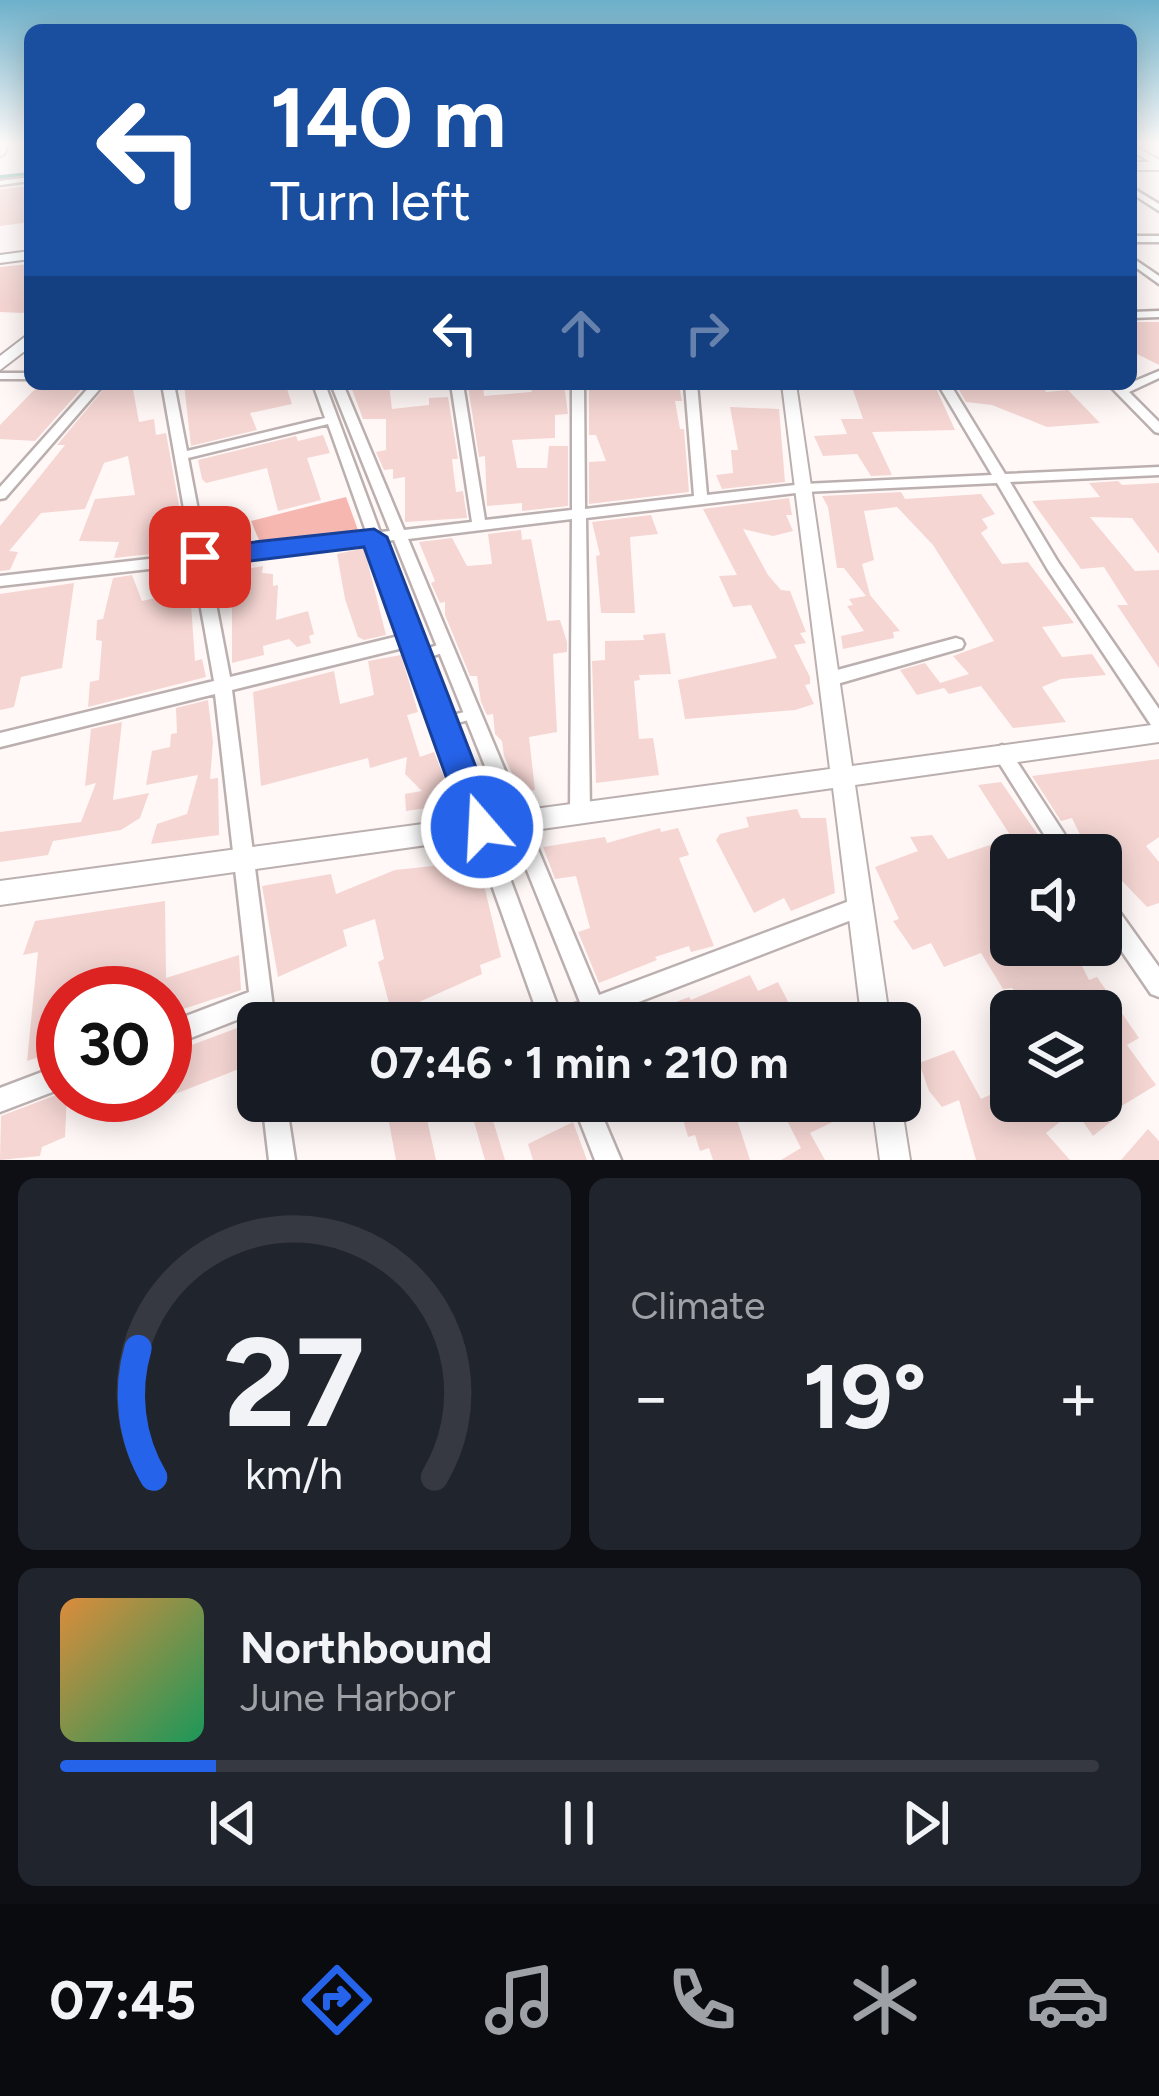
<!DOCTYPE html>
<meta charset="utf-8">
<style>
:root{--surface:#171b24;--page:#20242c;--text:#f1f3f6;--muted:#9ea1a6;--line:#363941;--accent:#2563eb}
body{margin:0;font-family:Figtree,sans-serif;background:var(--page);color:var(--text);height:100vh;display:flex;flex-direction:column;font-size:45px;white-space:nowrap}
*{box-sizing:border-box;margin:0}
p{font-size:39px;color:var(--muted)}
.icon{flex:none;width:66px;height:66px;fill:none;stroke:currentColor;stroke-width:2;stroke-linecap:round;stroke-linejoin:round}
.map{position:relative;height:1160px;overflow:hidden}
.sheet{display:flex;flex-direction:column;gap:18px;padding:18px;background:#0d0f14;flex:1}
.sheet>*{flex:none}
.banner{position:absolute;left:24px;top:24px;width:1113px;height:366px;border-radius:18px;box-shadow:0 6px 30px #0003;background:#1a4fa0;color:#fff;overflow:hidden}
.buttons{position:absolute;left:990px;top:834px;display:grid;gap:24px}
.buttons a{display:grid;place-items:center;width:132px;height:132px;border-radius:18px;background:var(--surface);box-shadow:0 6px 30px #0003;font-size:60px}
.speed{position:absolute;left:36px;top:966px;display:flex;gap:24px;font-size:60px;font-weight:700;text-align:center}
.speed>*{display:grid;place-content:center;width:156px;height:156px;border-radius:50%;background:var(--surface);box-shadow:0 6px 30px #0003;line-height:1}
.speed .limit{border:18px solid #d22;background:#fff;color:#111}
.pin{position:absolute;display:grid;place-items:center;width:102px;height:102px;color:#fff;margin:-51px;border-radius:24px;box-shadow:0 6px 18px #0006}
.me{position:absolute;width:132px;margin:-66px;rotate:341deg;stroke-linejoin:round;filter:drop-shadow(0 0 9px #0008)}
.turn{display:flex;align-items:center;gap:42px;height:252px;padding:0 48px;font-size:54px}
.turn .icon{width:156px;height:156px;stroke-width:2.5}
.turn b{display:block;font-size:84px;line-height:102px}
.lanes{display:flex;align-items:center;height:114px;padding:0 48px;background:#0003;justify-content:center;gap:60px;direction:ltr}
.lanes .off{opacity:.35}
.big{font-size:90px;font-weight:700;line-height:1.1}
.sheet .card{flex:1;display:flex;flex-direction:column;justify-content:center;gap:18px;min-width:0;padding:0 42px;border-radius:18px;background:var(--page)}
.sheet .dial{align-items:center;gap:0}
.dial svg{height:312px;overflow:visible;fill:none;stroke:var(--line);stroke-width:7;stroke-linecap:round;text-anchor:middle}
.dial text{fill:var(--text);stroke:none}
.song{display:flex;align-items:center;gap:36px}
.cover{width:144px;height:144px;border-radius:18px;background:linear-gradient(135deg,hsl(30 70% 55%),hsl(150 70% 35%))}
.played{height:12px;border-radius:6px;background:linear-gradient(90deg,var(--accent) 15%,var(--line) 15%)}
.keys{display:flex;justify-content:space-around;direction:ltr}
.heat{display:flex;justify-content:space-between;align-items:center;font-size:66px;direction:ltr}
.sheet .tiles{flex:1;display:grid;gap:18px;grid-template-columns:1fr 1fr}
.card:last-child{grid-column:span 2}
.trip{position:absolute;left:237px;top:1002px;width:684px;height:120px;border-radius:18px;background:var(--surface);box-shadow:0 6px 30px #0003;font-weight:700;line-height:120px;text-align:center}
.tabs{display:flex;height:192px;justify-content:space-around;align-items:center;background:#090b0e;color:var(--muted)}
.tabs .icon{width:84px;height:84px}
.tabs .active{color:var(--accent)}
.tabs b{font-size:54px;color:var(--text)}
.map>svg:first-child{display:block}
</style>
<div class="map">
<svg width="1159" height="1160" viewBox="0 0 1159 1160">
<rect width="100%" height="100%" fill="#fff8f7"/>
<path fill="#f6b7b0" d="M346,497L358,530L354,534L261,545L251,521Z"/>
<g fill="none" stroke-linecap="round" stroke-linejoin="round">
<path fill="#56ab9c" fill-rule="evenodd" d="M30,172V182L0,185V175Z"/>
</g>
<path fill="#f5d6d3" d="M30,186V222L0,226V189Z
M30,264V307L23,313L0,312V267Z
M1131,322H1159V365L1131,351Z
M40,384H86L35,441L0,439V425Z
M108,384H132L139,422L154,419L156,435L166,433L186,544L169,552L114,558L119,542L79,541L95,499L135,495L128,456L104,463L85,509L41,513L9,551L18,552L10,570L0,571V526L65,445H57Z
M184,384H240L242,389L273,384L274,389H287L292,404L250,413L257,430L191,446Z
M350,384H389L392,409L429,405V398L448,397L458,459H452L456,492L463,491L467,518L405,522V477L393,479V469L384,470L376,452L386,450V419H363Z
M537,384H564L568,414L555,415V438L512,440L517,468H547L549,446H568V506L522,511V503L487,506L485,456L479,457L468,386L483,385L484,396L531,392Z
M618,384L679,386L682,401H675L680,429H684L689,492L589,504V462L606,461L596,435H589V389Z
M882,384H934L955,430L872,432L892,475L871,476L857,454L823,456L814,436L847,434L841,419H863L853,390Z
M1041,384L1046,392L1068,390L1100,423L1047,427L992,405L966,402L956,385Z
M730,407L779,409L785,482L722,489L716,475L733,473L731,450H738Z
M323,435L330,453L307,458L321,500L278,511L267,468L206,483L202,479L198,460L296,436L298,441Z
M1118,481L1122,485L1159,483V554L1132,518L1090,517L1135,571L1159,570V668L1117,605H1128L1104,567L1081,569L1032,501L1100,497L1089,483Z
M901,492L905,499L981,494L995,514L982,519L988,528L981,533L1002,564L1028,562L1074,623L1042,627L1062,657L1092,654L1106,675L1061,679L1042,687L1066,722L1013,728L981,686L949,694L940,683L969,674L953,656L994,641L933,545L897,507L864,511L874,560L862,564L870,595L900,631L893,632L894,638L843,649L841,636L864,631L847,606L853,605L849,599L866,596L844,568H837L828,507L822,496Z
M789,498L792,515H786L793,531L773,536L743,529L768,575L781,590L790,591L806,632L800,633L806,643L794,645L810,677V684L805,685L814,704L795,710L685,719L678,680L777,658L751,605L733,607L719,576L737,575L703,509Z
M651,515L658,534L630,537L635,613H601L596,556L600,555L592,522Z
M521,530L522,540L531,539L547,621L560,620L567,642V652L553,654L557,732L529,737L535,790L521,792L504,756L502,741L495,734L493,714L487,715L481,702L477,676H470L445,615V602L440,603L431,583L435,581L419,542L452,538L467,566L492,564L488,534Z
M364,548L386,635L364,640L358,637L345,599L337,554Z
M263,566L262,573L273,574V586L278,585L276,620L308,611L314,634L309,636L311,643L297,647L289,639L263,646L264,655L232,663V594L241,593L242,570Z
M132,575L142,601L190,590L195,661L202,659L206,677L88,707L90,682L99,680L102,641L96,640L97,620L103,619L113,578Z
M74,583L62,668L21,677L14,707L0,710V594Z
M665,633L671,674L639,675L640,680L634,681L639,739L653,738L659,775L596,783L592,661L605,660V641L644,640L643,635Z
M401,655L418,712L407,715L420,757L434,752L447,785L448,805L406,811L405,794L422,791L405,774L407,757L370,768L368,758L261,786L253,692L334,671L340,704L374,695L368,661Z
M925,663L944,688L917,695L900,670Z
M208,700L213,742L210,779L218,778L219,835L151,844L157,824L187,814L198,775L146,785L152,751L170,747L171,734L177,733L176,708Z
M122,722L113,800L149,793L140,818L121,830L53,841L48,855L0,862V832L81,822L96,783L85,786L91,729Z
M1159,759V837L1146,846L1159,862V903L1147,907L1082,839L1072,818L1061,821L1032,776Z
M1001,782L1052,855H1011V872L992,879L1011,903V945H1037L1045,958L1062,945L1068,953L1075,952L1089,980L1097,977L1139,1038L1127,1045L1156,1085L1107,1115L1112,1121L1093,1136L1075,1110L1046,1133L1070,1160H976L959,1100L942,1107L929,1091L919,1063L954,1050L981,1099L1011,1085V1101H1112L1101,1083V1011H1065L1048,996L1027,1007L1012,988L1003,989L981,953L944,967L931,943L913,950L893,921L899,919L875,867L918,851L910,837L932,835L948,859L1005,840L1010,835L978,785Z
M797,809L801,818H826L835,893L791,911L784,898L754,913L716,840L720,834L749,827L746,817Z
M660,828L661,832L678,828L689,855L679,858L714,946L691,952L689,946L655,957L657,960L599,983L578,932L590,928L576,876L555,879L543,847L605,837L607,843Z
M469,855L479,864L501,957L480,965L482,974L392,1014L378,962L384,959L375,919L343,930L347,946L278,977L262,886L331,874L336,894L395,870L433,866Z
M165,901L166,978L239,955L241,990L165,1015V993H63V1049L27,1061L38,952L23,955L35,921Z
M750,975L758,991L778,982L799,1023H600L646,1004L666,1006L689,997L691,1000Z
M240,1027L244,1067L165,1098V1055Z
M56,1095H67L65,1137L42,1147L40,1156L0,1160L1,1116Z
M385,1101H423L436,1160H396Z
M468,1101H487L505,1160H485Z
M678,1101H731L750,1160H713L709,1148L700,1151L695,1135L688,1137Z
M777,1101H837L845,1116L810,1133L825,1160H781L801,1148Z
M573,1122L587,1160H533L528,1144Z
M1148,1129L1159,1141V1160H1121Z"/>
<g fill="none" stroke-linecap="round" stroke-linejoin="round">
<defs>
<path id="service" d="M419,656L443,648
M444,722L470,715"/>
<path id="minor" d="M2,143H9L4,154L0,156Z
M1131,143H1151L1131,147Z
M30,177V181L0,185V181Z
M1131,187L1159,204V211L1131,193Z
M1131,236H1159V242H1131Z
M1131,257L1159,276V284L1131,264Z
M1159,311V317L1131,318V312Z
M1159,371V378L1129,392L1159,422V433L1155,432L1108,384H1121L1123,386Z
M0,373H30V379H0Z
M92,384H104L5,498L0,499V487Z
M162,384H174L187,451L325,418L313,384H325L380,532L390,531L331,384H343L404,530L472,522L451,384H463L485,520L572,510V384H584L585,509L694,496L685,384H697L707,495L804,484L992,475L938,384H950L1005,474L1159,467V475L1010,482L1058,562L1159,709V730L1153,728L1048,570L997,483L804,492L586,518L590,813L587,819L580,822L573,819L570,813L572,519L408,539L599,995L860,897L867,900L870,907L867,914L584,1023H541L407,647L232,690L275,1023H258V1032L253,1023L252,1014L165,1048V1024L249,992L215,694L0,747V733L214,681L193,564L0,586V576L192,554ZM328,424L367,534L206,552L188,458ZM394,540L580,1002L559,1010L384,541ZM370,543L403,635L230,677L208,562Z
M956,638L962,640L964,644L962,648L830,686L824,684L822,679L824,674L830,672Z
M1002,745L1008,748L1078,855H1057L996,758L993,753L996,748Z
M1101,893L1108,896L1159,967V997L1151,994L1101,921Z
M63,1064V1088L0,1112V1088Z
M262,1101H286L295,1160H269Z
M572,1101H596L621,1160H595Z"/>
<path id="tertiary" d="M1131,144L1159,160V167L1131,151Z
M782,384H796L852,766L1159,724V742L855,785L890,1023H862L833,788L0,905V881L830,769Z
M900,1097L910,1160H880L872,1101H900Z"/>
<path id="primary" d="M1131,162H1159V170H1131Z
M30,251V259L0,263V255Z"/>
<path id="trunk" d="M30,333V347L0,370V356Z"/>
</defs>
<use href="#service" stroke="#bbb0af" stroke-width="14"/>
<use href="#minor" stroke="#bbb0af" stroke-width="5"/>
<use href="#tertiary" stroke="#bbb0af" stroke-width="4"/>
<use href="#primary" stroke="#bbb0af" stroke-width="4"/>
<use href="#trunk" stroke="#bbb0af" stroke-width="4"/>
<use href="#service" stroke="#fff" stroke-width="9"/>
<use href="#minor" fill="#fff" fill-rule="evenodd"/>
<use href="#tertiary" fill="#fff" fill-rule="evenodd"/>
<use href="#primary" fill="#fff" fill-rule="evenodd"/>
<use href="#trunk" fill="#fff" fill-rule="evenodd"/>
</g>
<linearGradient id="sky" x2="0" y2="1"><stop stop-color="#6db0ca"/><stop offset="0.47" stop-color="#fffcfb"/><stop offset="1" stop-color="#fffcfb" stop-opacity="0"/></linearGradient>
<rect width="1159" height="305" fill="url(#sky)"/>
<path fill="#2563eb" stroke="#184099" stroke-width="3" d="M374,529L387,537L499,827L494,839L482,844L469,839L464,827L364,547L200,567L187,557L200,548Z"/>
</svg>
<div class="buttons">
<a><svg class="icon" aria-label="sound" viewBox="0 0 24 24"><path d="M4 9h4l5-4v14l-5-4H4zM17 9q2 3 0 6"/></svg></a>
<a><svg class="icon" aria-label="layers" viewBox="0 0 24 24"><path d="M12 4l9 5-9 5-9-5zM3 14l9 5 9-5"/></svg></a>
</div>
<div class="speed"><div class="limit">30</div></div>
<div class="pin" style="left:200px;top:557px;background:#d93025"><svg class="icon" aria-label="arrive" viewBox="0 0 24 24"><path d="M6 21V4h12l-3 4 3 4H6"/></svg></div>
<svg class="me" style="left:482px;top:827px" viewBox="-20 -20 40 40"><circle r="17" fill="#2563eb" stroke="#fff" stroke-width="3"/><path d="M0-11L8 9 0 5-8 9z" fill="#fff"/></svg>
<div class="trip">07:46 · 1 min · 210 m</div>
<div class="banner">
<div class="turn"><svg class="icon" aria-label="left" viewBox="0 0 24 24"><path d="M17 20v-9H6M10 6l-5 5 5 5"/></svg><div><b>140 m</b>Turn left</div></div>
<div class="lanes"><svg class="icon" aria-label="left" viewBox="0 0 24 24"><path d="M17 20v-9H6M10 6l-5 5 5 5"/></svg><svg class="icon off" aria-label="ahead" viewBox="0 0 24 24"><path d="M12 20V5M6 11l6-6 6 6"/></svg><svg class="icon off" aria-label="right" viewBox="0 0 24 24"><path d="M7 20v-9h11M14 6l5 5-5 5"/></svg></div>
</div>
</div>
<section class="sheet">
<div class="tiles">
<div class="card dial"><svg viewBox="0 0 100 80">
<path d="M14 69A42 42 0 1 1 86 69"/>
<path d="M14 69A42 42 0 0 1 10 36" stroke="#2563eb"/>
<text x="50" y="56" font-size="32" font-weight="700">27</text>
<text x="50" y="72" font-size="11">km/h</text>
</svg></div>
<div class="card"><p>Climate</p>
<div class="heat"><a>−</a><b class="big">19°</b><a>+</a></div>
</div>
<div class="card">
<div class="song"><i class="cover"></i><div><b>Northbound</b><p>June Harbor</p></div></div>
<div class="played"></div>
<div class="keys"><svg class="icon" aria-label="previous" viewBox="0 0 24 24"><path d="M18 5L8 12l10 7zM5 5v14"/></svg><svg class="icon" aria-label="pause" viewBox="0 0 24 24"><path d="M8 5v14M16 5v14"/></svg><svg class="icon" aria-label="next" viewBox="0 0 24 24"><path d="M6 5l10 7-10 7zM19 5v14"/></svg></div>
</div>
</div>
</section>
<nav class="tabs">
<b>07:45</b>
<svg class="icon active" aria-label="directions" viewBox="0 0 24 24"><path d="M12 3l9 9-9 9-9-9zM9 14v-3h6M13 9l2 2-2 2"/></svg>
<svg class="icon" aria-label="music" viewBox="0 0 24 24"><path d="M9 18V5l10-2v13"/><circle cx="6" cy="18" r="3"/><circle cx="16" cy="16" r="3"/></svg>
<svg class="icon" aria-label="phone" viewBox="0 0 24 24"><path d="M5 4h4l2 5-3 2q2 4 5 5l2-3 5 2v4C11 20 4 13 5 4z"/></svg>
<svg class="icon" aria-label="climate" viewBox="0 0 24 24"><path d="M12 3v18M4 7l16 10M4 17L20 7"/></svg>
<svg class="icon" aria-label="car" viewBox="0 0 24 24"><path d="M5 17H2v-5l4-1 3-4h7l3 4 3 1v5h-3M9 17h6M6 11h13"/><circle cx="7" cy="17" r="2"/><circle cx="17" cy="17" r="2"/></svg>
</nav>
